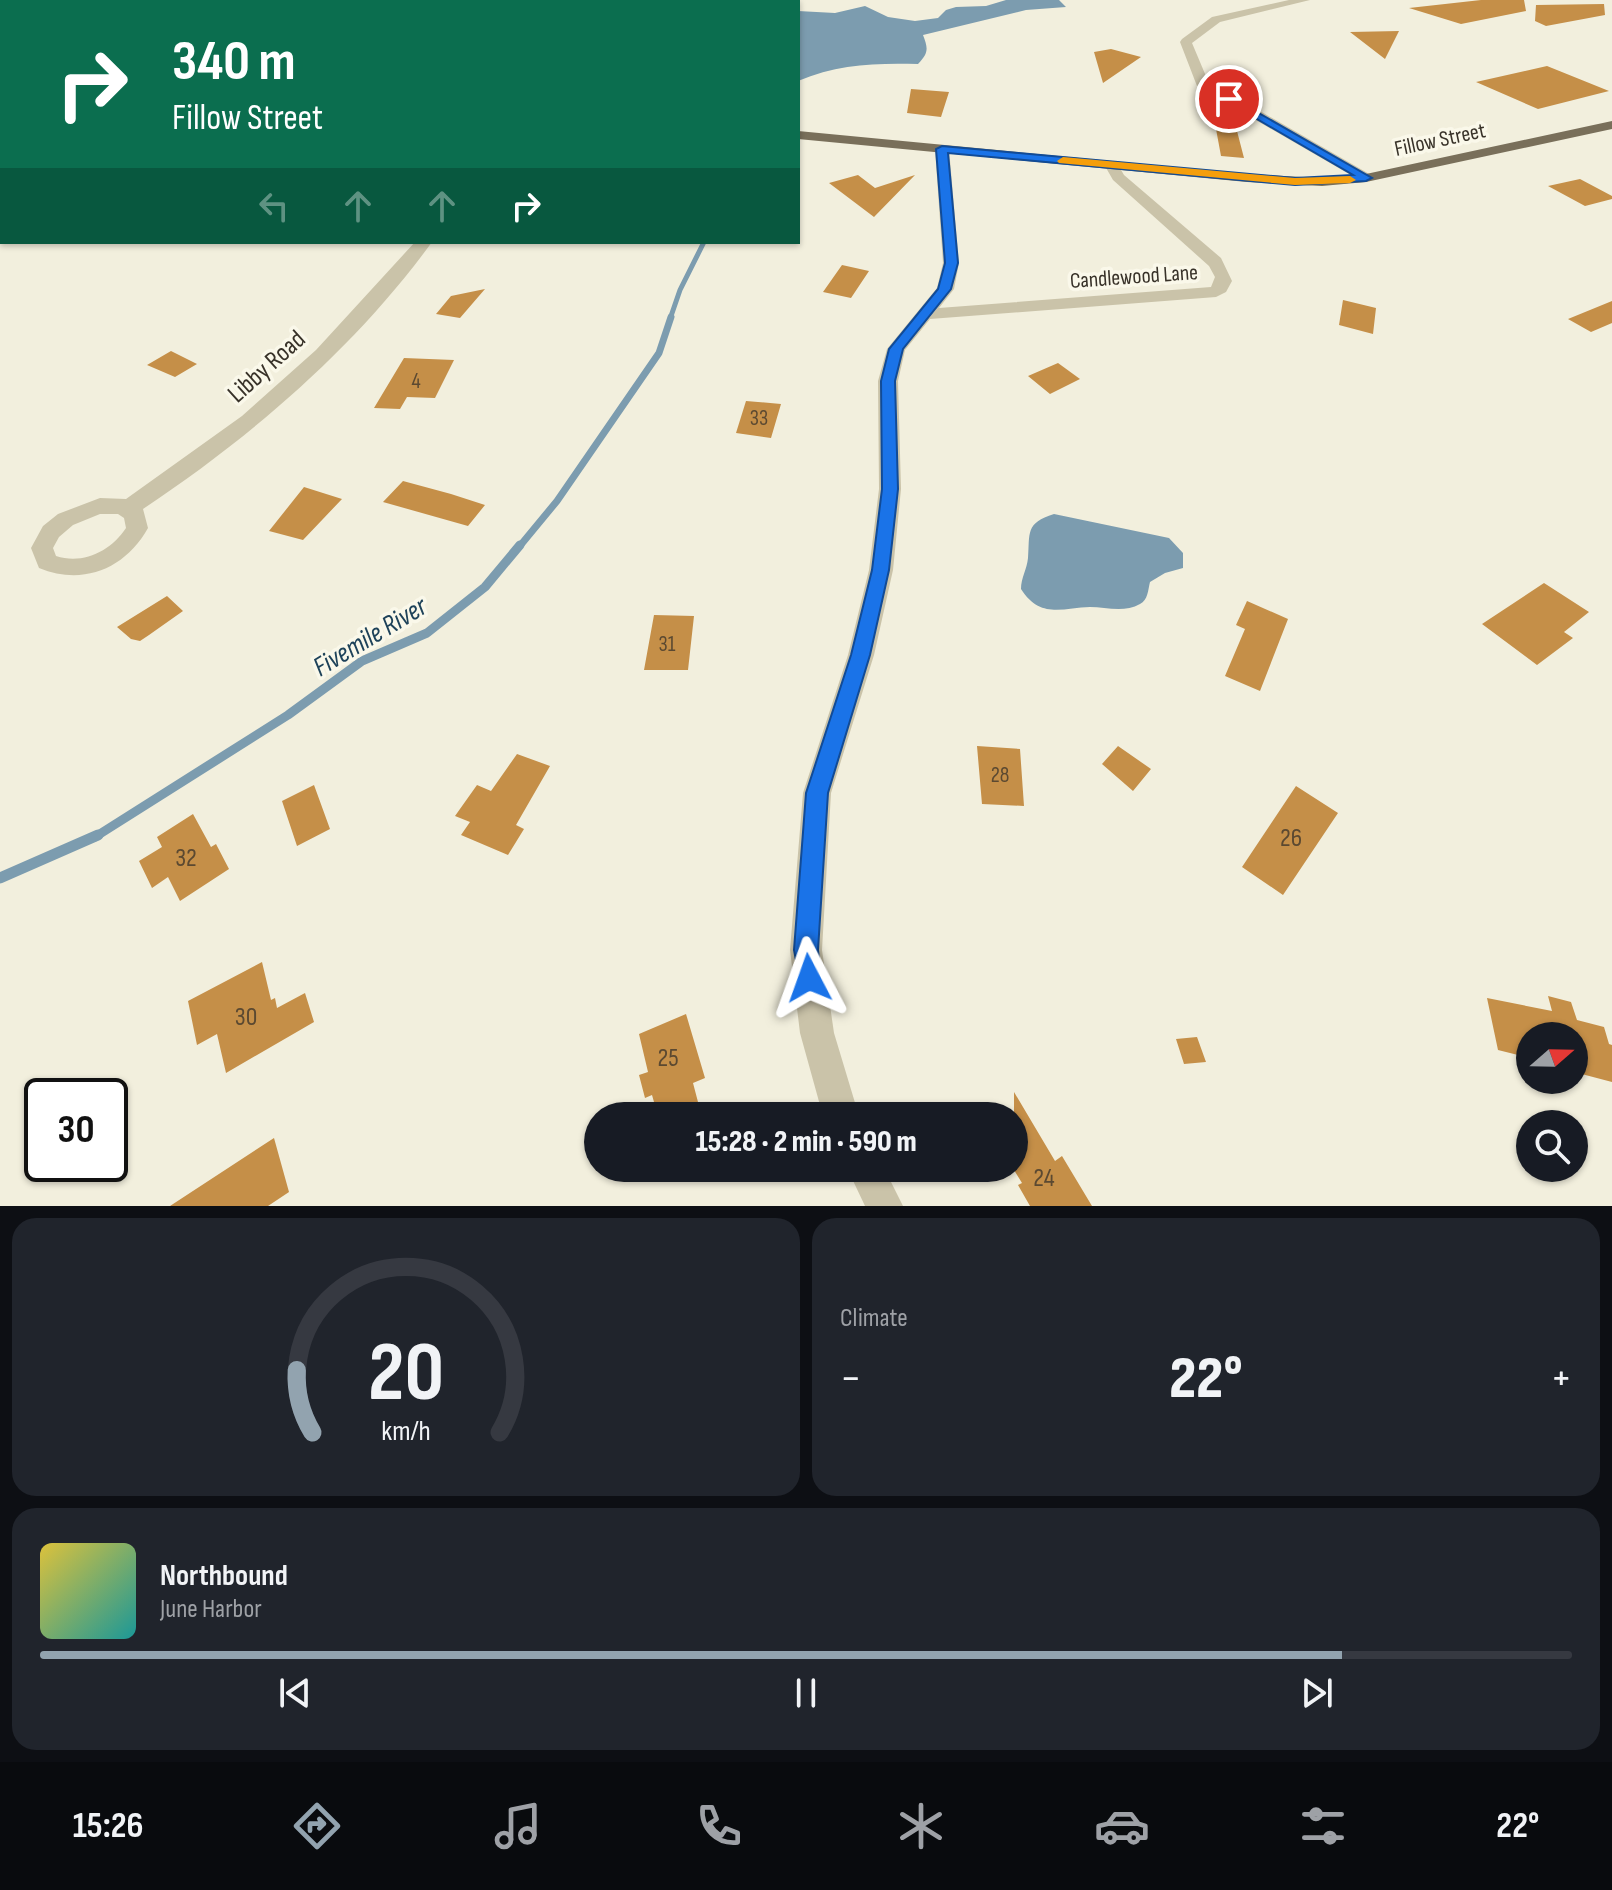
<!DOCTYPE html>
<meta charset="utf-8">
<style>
:root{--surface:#171b24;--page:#20242c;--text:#f1f3f6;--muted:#9ea1a6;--line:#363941;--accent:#92a3af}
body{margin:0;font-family:"Sofia Sans Condensed",sans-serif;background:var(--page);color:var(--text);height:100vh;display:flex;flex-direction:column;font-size:30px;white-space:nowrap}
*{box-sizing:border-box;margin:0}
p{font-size:26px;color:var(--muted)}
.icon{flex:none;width:44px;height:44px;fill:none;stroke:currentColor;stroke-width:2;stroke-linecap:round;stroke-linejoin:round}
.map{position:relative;height:1206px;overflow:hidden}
.drawer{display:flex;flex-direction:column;gap:12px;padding:12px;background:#0d0f14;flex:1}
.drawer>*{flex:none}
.banner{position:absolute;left:0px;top:0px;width:800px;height:244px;box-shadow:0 2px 6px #0004;background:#0b6e4f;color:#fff;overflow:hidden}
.needle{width:52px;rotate:70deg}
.buttons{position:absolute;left:1516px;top:1022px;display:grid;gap:16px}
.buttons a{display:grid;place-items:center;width:72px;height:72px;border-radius:50%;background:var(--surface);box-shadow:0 2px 6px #0004;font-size:40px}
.speed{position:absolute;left:24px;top:1078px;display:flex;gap:16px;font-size:40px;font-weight:700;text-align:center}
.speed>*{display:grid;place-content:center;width:104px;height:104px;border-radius:50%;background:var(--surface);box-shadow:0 2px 6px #0004;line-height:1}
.speed .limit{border:4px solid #111;border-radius:12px;background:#fff;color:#111}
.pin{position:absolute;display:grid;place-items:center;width:68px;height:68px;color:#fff;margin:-34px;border:4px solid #fff;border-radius:50%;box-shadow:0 2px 8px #0007}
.me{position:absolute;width:88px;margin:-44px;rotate:356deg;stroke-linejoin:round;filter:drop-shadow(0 0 6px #0008)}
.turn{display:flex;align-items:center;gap:28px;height:168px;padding:0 40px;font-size:36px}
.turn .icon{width:104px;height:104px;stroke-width:2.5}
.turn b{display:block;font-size:56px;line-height:68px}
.lanes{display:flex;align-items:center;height:76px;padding:0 40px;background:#0003;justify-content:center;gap:40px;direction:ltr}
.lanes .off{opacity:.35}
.big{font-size:60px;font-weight:800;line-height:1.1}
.drawer .card{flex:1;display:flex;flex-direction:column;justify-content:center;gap:12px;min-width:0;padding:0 28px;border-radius:24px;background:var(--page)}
.drawer .dial{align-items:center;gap:0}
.dial svg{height:208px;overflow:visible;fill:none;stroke:var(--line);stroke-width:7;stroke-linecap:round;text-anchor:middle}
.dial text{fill:var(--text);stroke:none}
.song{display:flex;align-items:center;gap:24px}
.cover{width:96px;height:96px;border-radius:12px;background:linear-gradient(135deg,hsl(50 70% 55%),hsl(180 70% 35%))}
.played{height:8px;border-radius:4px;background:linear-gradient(90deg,var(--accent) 85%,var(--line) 85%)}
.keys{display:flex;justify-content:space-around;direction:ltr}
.heat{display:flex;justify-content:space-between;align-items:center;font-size:44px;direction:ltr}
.drawer .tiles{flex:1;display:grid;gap:12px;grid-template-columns:1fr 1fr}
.card:last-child{grid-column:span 2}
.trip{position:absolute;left:584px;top:1102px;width:444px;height:80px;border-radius:40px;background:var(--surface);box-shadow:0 2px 6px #0004;font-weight:800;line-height:80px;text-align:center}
.menu{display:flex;height:128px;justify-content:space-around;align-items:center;background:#090b0e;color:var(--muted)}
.menu .icon{width:56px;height:56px}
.menu .selected{color:var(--accent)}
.menu b{font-size:36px;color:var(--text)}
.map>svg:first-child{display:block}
</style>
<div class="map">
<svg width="1612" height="1206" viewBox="0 0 1612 1206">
<rect width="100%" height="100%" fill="#f2efdd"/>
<path fill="#7c9caf" d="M1006,0H1059L1066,7L1026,10L923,35C928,48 929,53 918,64C875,63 838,64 798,81V11L835,13L865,6L888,17L915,21L938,18L946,10L956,7L986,6Z
M1054,514L1169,538L1183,553V568L1165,573L1150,582C1148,590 1148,600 1140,604C1124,613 1106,607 1090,607C1062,608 1040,619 1021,589C1021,578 1027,569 1028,558C1030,533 1025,523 1054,514Z"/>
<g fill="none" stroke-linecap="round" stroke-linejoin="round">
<path stroke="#7c9caf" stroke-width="5" d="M670,319L680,290L704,242"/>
<path stroke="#7c9caf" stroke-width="7" d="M519,547L557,501L659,353L671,317"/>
<path stroke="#7c9caf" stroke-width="9" d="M95,837L288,715L362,661L427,633L485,587L520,545"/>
<path stroke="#7c9caf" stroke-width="11" d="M0,878L98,835"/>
</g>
<path fill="#c58f48" d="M1524,0L1526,11L1461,24L1409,8L1481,0Z
M1604,4L1605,15L1546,26L1535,21L1536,5Z
M1399,31L1385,59L1350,32Z
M1111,49L1141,57L1103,83L1094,52Z
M1547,66L1609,91L1538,109L1476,82Z
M911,89L949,92L941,117L907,113Z
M1216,129L1237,131L1244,158L1221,156Z
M858,175L875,188L915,175L874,217L829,183Z
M1580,179L1612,196V199L1585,206L1548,186Z
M842,265L869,271L851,298L823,292Z
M485,289L460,318L436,314L451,296Z
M1343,300L1376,308L1373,334L1339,325Z
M1612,301V323L1591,332L1568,319Z
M171,351L197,364L175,377L147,365Z
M404,358L454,360L435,398L407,397L400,409L374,408Z
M1058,363L1080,379L1050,394L1028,376Z
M746,401L781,404L771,438L736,433Z
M403,481L451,494L485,505L468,526L383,502Z
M304,487L342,499L303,540L269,531Z
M1544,583L1589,612L1564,632L1573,638L1537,665L1482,624Z
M167,596L183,611L149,635L140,641L131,639L117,627Z
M1247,601L1288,619L1260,691L1225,676L1245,629L1236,625Z
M654,615L694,616L688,670H644Z
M977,746L1020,749L1024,806L982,804Z
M1118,746L1151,769L1133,791L1102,764Z
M517,754L550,766L516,825L524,829L508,855L461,835L470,822L455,816L477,785L491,791Z
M314,785L330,829L297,846L282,801Z
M1296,786L1338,813L1283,895L1242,867Z
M193,814L211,847L216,844L229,869L180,901L168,877L152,888L139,861L162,847L157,837Z
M262,962L271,1000L275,998L277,1008L305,993L314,1022L226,1073L217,1034L197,1045L188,1001Z
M1548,996L1571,1002L1577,1020L1604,1027L1609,1044L1612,1045V1082L1574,1072V1036H1530V1058L1498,1050L1487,998L1552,1011Z
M686,1014L705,1078L693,1083L698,1102L665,1116H658L652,1095L645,1098L639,1075L648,1072L639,1034Z
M1197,1037L1206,1062L1184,1064L1176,1039Z
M1014,1092L1055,1161L1062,1156L1092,1206H1030L1018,1185L1022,1183L1014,1170Z
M274,1138L289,1192L268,1206H170Z"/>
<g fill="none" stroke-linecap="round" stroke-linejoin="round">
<path fill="#cac3a9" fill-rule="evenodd" d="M1289,0H1310L1220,22L1192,43L1208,81L1371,175V181H1361L1197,86L1180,42L1182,39L1212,17Z
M942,145L949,149L959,263L954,289L939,308L1211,287L1215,277L1209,266L1113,180L1105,166L1112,162L1117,163L1124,175L1221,258L1232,281L1226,292L1216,297L930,319L905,350L898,381L901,489L893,570L874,655L831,793L822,950L834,1033L859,1116H823L800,1033L790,950L803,793L848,655L869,570L879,489L878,381L887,349L937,288L943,263L935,149Z
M415,242H432C355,348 251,437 143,509L148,528C125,569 83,586 39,568L31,548L43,526L58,514L100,498L126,499L242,416L316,350ZM100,514H118L124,518L126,528C111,551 83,565 56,556L53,548L59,537L73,525Z
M847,1168H884L903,1206H865Z"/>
<path fill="#796f5a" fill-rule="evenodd" d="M1612,121V129L1366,182L1322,186L1247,182L798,139V131L1247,174L1322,178L1366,174Z
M0,182H2V190H0Z"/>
</g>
<path fill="#1a73e8" stroke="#114b97" stroke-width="2" d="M1229,96L1372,178L1366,181L1295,185L948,153L958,263L951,289L903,349L895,381L898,489L889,570L870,655L828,793L818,950L821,978L818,987L809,990L801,987L794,950L806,793L851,655L872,570L882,489L881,381L889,349L938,289L945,263L936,149L942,146L1295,178L1353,175L1226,101Z"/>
<path fill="#f59e0b" d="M1063,157L1295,178L1350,176L1356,180L1350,183L1295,185L1059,163L1057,161Z"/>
<g text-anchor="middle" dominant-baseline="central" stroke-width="7" stroke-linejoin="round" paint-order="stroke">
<g font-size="22" fill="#383229" stroke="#faf8ea">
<text transform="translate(1440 140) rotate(-12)">Fillow Street</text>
<text transform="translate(1134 277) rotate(-4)">Candlewood Lane</text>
</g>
<g font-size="22" fill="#5b4931">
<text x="416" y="381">4</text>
<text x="759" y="418">33</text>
<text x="667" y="644">31</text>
<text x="1000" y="775">28</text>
</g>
<g font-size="26" fill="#383229" stroke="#faf8ea">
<text transform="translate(267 367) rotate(-42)">Libby Road</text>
</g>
<g font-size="26" fill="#5b4931">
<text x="1291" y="838">26</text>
<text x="186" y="858">32</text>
<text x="246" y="1017">30</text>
<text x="668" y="1058">25</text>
<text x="1044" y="1178">24</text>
</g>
<g font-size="28" font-style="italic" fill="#1e4259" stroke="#faf8ea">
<text transform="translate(370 637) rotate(-31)">Fivemile River</text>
</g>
</g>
</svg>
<div class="buttons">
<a><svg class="needle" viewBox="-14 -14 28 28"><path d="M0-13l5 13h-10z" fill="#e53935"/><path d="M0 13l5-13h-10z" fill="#9ea1a6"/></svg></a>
<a><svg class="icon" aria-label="search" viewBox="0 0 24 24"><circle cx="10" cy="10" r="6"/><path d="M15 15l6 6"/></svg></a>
</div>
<div class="speed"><div class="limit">30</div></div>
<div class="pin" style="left:1229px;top:99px;background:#d93025"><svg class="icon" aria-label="arrive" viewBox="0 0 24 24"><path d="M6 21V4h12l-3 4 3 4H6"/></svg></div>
<svg class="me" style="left:809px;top:978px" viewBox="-20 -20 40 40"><path d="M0-17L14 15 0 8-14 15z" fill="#1a73e8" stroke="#fff" stroke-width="4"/></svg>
<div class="trip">15:28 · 2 min · 590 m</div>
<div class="banner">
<div class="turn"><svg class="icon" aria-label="right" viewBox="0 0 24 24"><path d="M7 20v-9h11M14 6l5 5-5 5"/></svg><div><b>340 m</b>Fillow Street</div></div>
<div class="lanes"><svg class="icon off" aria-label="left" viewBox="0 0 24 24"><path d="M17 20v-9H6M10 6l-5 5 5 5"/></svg><svg class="icon off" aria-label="ahead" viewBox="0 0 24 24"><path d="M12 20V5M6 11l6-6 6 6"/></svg><svg class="icon off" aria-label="ahead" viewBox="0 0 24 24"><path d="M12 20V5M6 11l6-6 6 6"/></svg><svg class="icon" aria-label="right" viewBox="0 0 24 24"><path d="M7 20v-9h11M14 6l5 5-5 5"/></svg></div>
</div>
</div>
<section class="drawer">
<div class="tiles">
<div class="card dial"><svg viewBox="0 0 100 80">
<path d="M14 69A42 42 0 1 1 86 69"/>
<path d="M14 69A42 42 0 0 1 8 45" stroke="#92a3af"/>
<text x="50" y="56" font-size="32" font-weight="700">20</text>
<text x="50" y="72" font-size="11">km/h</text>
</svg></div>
<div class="card"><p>Climate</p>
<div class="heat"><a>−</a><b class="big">22°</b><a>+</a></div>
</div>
<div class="card">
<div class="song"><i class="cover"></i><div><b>Northbound</b><p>June Harbor</p></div></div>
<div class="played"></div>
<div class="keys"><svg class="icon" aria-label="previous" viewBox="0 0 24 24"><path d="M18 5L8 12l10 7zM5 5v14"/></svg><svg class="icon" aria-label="pause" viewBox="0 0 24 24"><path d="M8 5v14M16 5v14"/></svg><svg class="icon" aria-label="next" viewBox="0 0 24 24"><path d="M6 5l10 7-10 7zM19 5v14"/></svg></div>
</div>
</div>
</section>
<nav class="menu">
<b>15:26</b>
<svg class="icon selected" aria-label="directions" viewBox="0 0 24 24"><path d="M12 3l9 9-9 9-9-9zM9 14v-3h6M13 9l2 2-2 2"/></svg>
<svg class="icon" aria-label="music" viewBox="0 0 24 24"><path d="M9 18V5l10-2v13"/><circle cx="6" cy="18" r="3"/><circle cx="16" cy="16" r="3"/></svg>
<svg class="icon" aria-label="phone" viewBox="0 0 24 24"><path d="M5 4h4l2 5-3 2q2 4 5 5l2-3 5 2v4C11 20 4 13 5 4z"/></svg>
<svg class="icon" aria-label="climate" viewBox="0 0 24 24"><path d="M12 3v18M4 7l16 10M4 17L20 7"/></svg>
<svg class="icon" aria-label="car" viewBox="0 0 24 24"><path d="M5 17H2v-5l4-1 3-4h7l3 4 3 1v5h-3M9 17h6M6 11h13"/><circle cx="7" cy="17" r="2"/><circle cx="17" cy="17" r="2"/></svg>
<svg class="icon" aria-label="filters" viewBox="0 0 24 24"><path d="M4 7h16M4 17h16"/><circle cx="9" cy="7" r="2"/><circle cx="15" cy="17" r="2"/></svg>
<b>22°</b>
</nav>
